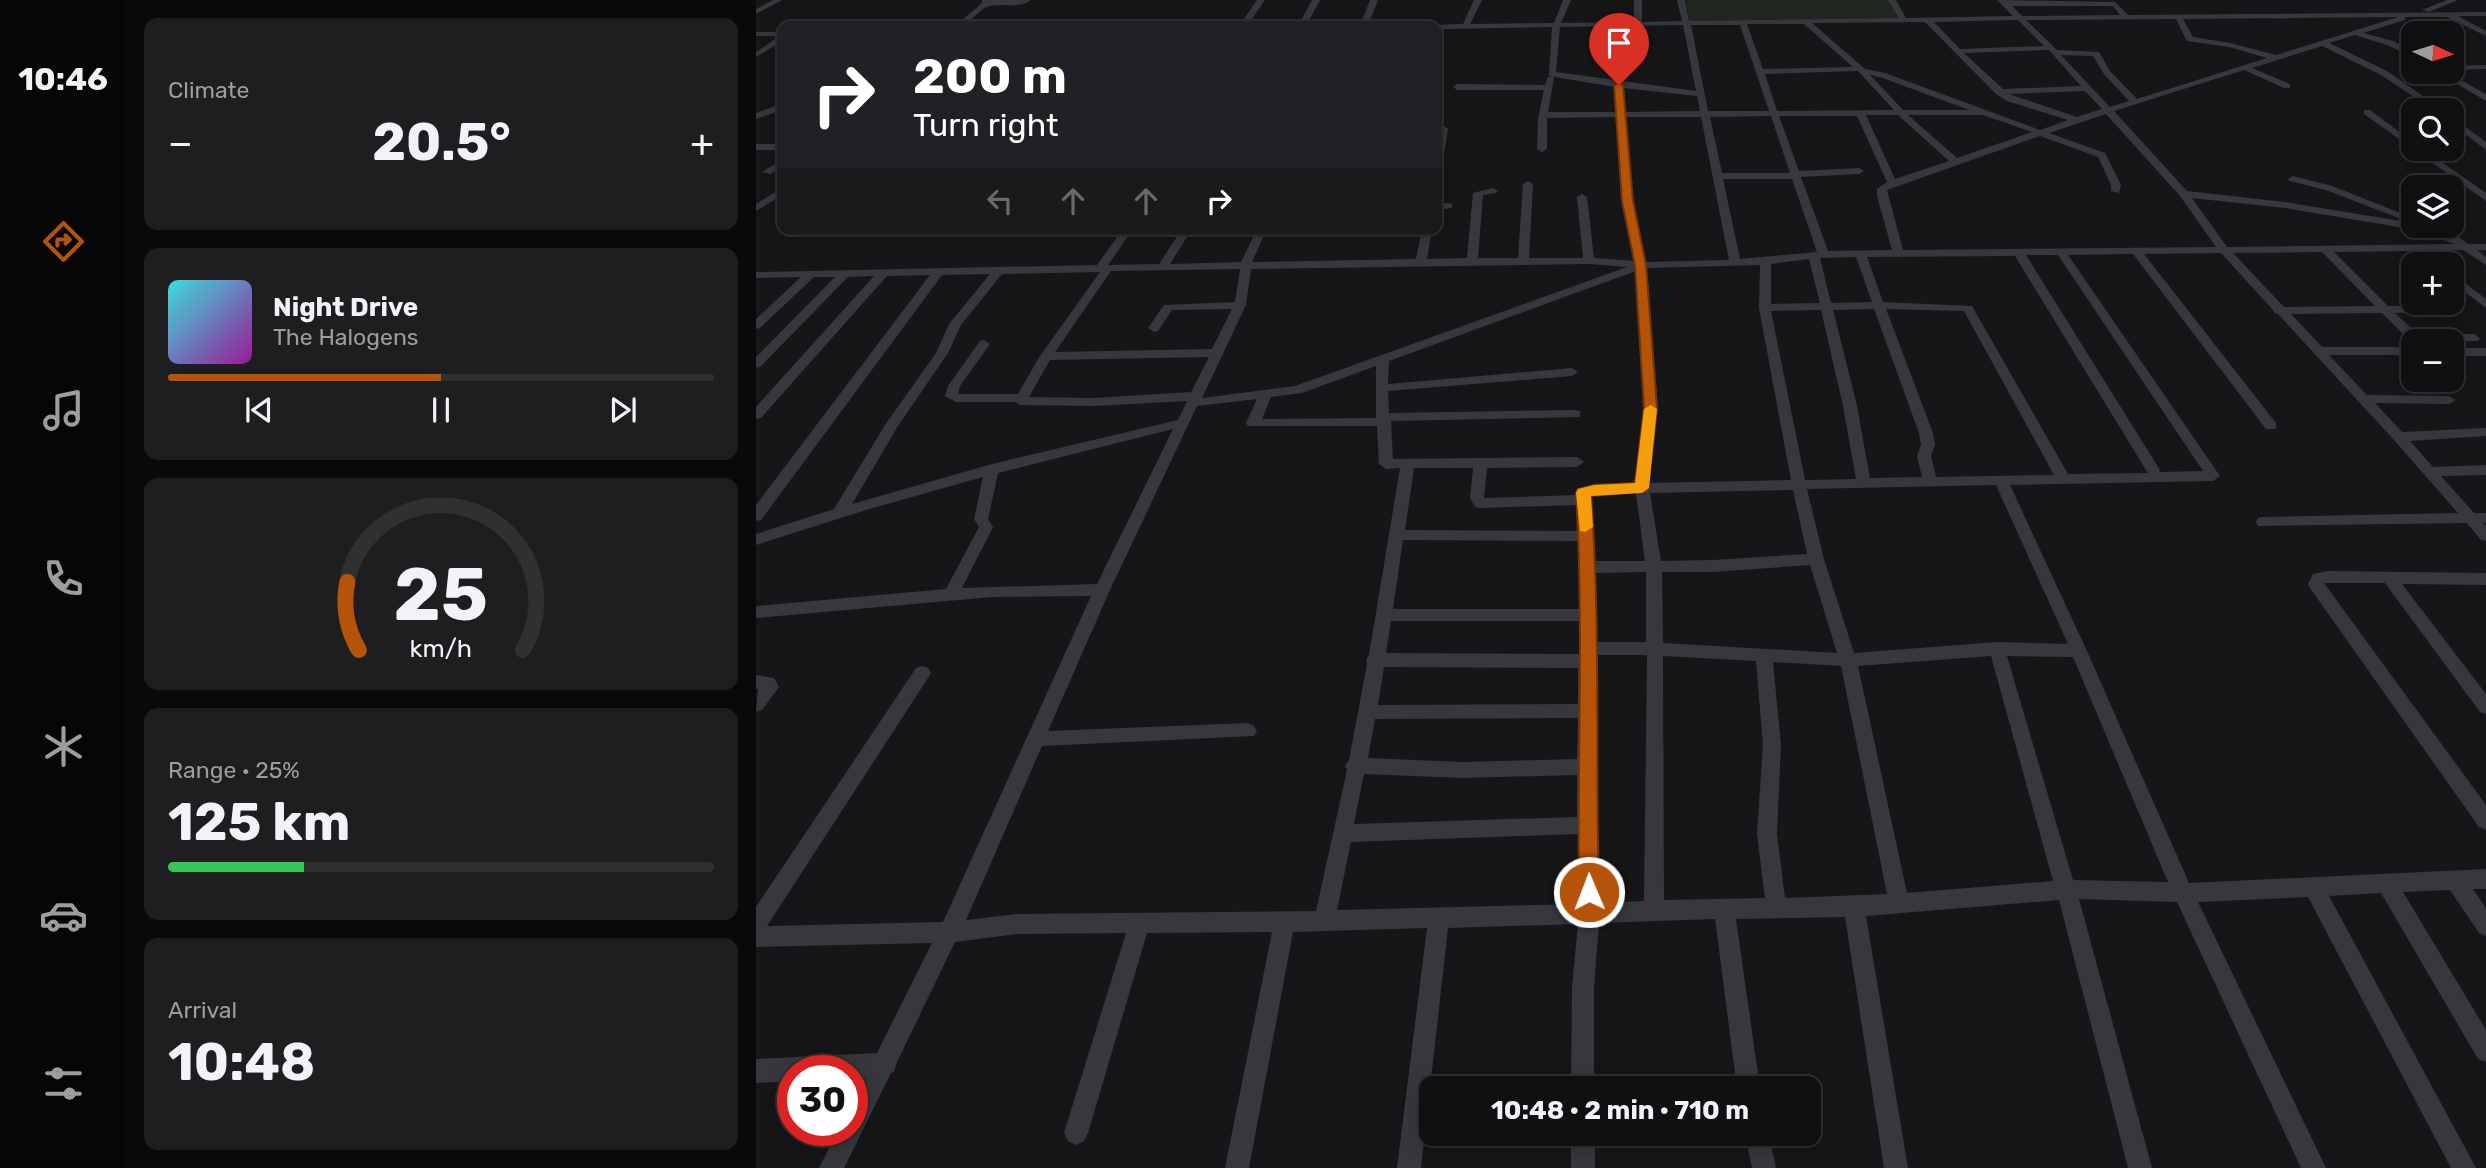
<!DOCTYPE html>
<meta charset="utf-8">
<style>
:root{--surface:#101012;--page:#1e1e20;--text:#f1f3f6;--muted:#9c9d9f;--line:#303032;--accent:#b45309}
body{margin:0;font-family:Rubik,sans-serif;background:var(--page);color:var(--text);height:100vh;display:flex;flex-direction:column;font-size:26px;white-space:nowrap}
*{box-sizing:border-box;margin:0}
p{font-size:23px;color:var(--muted)}
.icon{flex:none;width:38px;height:38px;fill:none;stroke:currentColor;stroke-width:2;stroke-linecap:round;stroke-linejoin:round}
.map{position:relative;flex:1;overflow:hidden}
.side{display:flex;flex-direction:column;gap:18px;padding:18px;background:#09090a;width:630px}
.side>*{flex:none}
.hud{position:absolute;left:21px;top:21px;width:665px;height:214px;border-radius:14px;box-shadow:0 4px 18px #0003,0 0 0 2px var(--line);background:#202124;color:#fff;overflow:hidden}
.needle{width:46px;rotate:94deg}
.controls{position:absolute;left:1645px;top:21px;display:grid;gap:14px}
.controls a{display:grid;place-items:center;width:63px;height:63px;border-radius:14px;background:var(--surface);box-shadow:0 4px 18px #0003,0 0 0 2px var(--line);font-size:35px}
.speed{position:absolute;left:21px;top:1055px;display:flex;gap:14px;font-size:35px;font-weight:700;text-align:center}
.speed>*{display:grid;place-content:center;width:91px;height:91px;border-radius:50%;background:var(--surface);box-shadow:0 4px 18px #0003,0 0 0 2px var(--line);line-height:1}
.speed .limit{border:10px solid #d22;background:#fff;color:#111}
.pin{position:absolute;display:grid;place-items:center;width:60px;height:60px;color:#fff;margin:-72px -30px;border-radius:50% 50% 50% 0;rotate:-45deg;box-shadow:0 0 7px #0007}
.pin .icon{rotate:45deg}
.me{position:absolute;width:77px;margin:-38px;rotate:359deg;stroke-linejoin:round;filter:drop-shadow(0 0 5px #0008)}
.turn{display:flex;align-items:center;gap:24px;height:147px;padding:0 21px;font-size:32px}
.turn .icon{width:91px;height:91px;stroke-width:2.5}
.turn b{display:block;font-size:49px;line-height:60px}
.lanes{display:flex;align-items:center;height:66px;padding:0 21px;background:#0003;justify-content:center;gap:35px;direction:ltr}
.lanes .off{opacity:.35}
.big{font-size:52px;font-weight:700;line-height:1.1}
.side .card{flex:1;display:flex;flex-direction:column;justify-content:center;gap:10px;min-width:0;padding:0 24px;border-radius:14px;background:var(--page)}
.side .dial{align-items:center;gap:0}
.dial svg{height:182px;overflow:visible;fill:none;stroke:var(--line);stroke-width:7;stroke-linecap:round;text-anchor:middle}
.dial text{fill:var(--text);stroke:none}
.song{display:flex;align-items:center;gap:21px}
.cover{width:84px;height:84px;border-radius:10px;background:linear-gradient(135deg,hsl(180 70% 55%),hsl(300 70% 35%))}
.played{height:7px;border-radius:4px;background:linear-gradient(90deg,var(--accent) 50%,var(--line) 50%)}
.keys{display:flex;justify-content:space-around;direction:ltr}
.heat{display:flex;justify-content:space-between;align-items:center;font-size:38px;direction:ltr}
.charge{height:10px;border-radius:5px;background:linear-gradient(90deg,#34c759 25%,var(--line) 0)}
.trip{position:absolute;left:663px;top:1076px;width:402px;height:70px;border-radius:14px;background:var(--surface);box-shadow:0 4px 18px #0003,0 0 0 2px var(--line);font-weight:700;line-height:70px;text-align:center}
main{display:flex;flex:1;min-height:0}
.dock{display:flex;flex-direction:column;width:126px;justify-content:space-around;align-items:center;background:#060607;color:var(--muted)}
.dock .icon{width:49px;height:49px}
.dock .on{color:var(--accent)}
.dock b{font-size:32px;color:var(--text)}
.map>svg:first-child{display:block}
</style>
<main>
<nav class="dock">
<b>10:46</b>
<svg class="icon on" aria-label="directions" viewBox="0 0 24 24"><path d="M12 3l9 9-9 9-9-9zM9 14v-3h6M13 9l2 2-2 2"/></svg>
<svg class="icon" aria-label="music" viewBox="0 0 24 24"><path d="M9 18V5l10-2v13"/><circle cx="6" cy="18" r="3"/><circle cx="16" cy="16" r="3"/></svg>
<svg class="icon" aria-label="phone" viewBox="0 0 24 24"><path d="M5 4h4l2 5-3 2q2 4 5 5l2-3 5 2v4C11 20 4 13 5 4z"/></svg>
<svg class="icon" aria-label="climate" viewBox="0 0 24 24"><path d="M12 3v18M4 7l16 10M4 17L20 7"/></svg>
<svg class="icon" aria-label="car" viewBox="0 0 24 24"><path d="M5 17H2v-5l4-1 3-4h7l3 4 3 1v5h-3M9 17h6M6 11h13"/><circle cx="7" cy="17" r="2"/><circle cx="17" cy="17" r="2"/></svg>
<svg class="icon" aria-label="filters" viewBox="0 0 24 24"><path d="M4 7h16M4 17h16"/><circle cx="9" cy="7" r="2"/><circle cx="15" cy="17" r="2"/></svg>
</nav>
<section class="side">
<div class="card"><p>Climate</p>
<div class="heat"><a>−</a><b class="big">20.5°</b><a>+</a></div>
</div>
<div class="card">
<div class="song"><i class="cover"></i><div><b>Night Drive</b><p>The Halogens</p></div></div>
<div class="played"></div>
<div class="keys"><svg class="icon" aria-label="previous" viewBox="0 0 24 24"><path d="M18 5L8 12l10 7zM5 5v14"/></svg><svg class="icon" aria-label="pause" viewBox="0 0 24 24"><path d="M8 5v14M16 5v14"/></svg><svg class="icon" aria-label="next" viewBox="0 0 24 24"><path d="M6 5l10 7-10 7zM19 5v14"/></svg></div>
</div>
<div class="card dial"><svg viewBox="0 0 100 80">
<path d="M14 69A42 42 0 1 1 86 69"/>
<path d="M14 69A42 42 0 0 1 9 39" stroke="#b45309"/>
<text x="50" y="56" font-size="32" font-weight="700">25</text>
<text x="50" y="72" font-size="11">km/h</text>
</svg></div>
<div class="card"><p>Range · 25%</p><b class="big">125 km</b><div class="charge"></div></div>
<div class="card"><p>Arrival</p><b class="big">10:48</b></div>
</section>
<div class="map">
<svg width="1730" height="1168" viewBox="0 0 1730 1168">
<rect width="100%" height="100%" fill="#161618"/>
<path fill="#1e261f" d="M930,0H1138L1150,19L933,21Z"/>
<g fill="none" stroke-linecap="round" stroke-linejoin="round">
<path fill="#37383d" fill-rule="evenodd" d="M17,0H26L0,14V9Z
M226,0H275C263,9 248,3 234,6C221,9 215,26 199,26L226,3Z
M501,0H509L491,26H483Z
M556,0H564L550,26H542Z
M614,0H622L612,26H604Z
M718,0H726L714,24L798,23L807,0H815L805,23L878,22V0H886V22L926,21L921,0H929L933,21L1143,18L1132,0H1140L1150,18L1257,16L1241,0L1359,2L1372,15L1730,12V16H1702L1730,31V36L1691,17H1649V20L1607,33L1637,41L1657,52V57L1631,45L1599,35L1573,43L1631,71L1687,110H1678L1625,75L1566,46L1496,68L1534,84V88H1528L1488,70L1358,111L1431,191L1529,202L1657,223V226H1667L1704,238L1712,244H1730V250H1721L1730,257V265L1707,250L1673,251L1687,264H1676L1660,251L1578,252L1632,306L1700,305L1706,308L1700,311L1639,313L1662,335L1718,334L1724,338L1722,341H1657V344L1626,313L1535,314L1566,347H1657V355H1573L1611,395L1693,396L1700,400L1693,404L1619,403L1646,432L1730,428V436L1654,441L1677,467L1730,465V475L1685,476L1718,513H1730V523H1727L1730,526V541L1725,540L1711,523L1502,526L1500,522L1502,518L1507,517L1702,513L1638,440L1522,314L1518,313L1517,310L1465,253L1388,254L1520,423V429H1510L1377,254L1312,255L1464,476L1457,481L1254,485L1331,651L1433,883L1730,869V889H1717L1730,908V936L1723,933L1694,890L1647,892L1730,1030V1062L1722,1059L1625,893L1573,896L1720,1168H1695L1552,897L1442,902L1570,1168H1545L1421,902L1323,899L1396,1168H1372L1303,900L1110,916L1152,1168H1128L1089,917L980,919L1004,1088H981L959,919L843,923L838,987V1088H815L816,987L822,924L692,928L665,1168H641L671,928L537,932L493,1168H469L516,932L391,933L332,1133L328,1141L320,1145L312,1141L308,1133L370,933L261,934L199,942L141,1062L138,1072L135,1073L88,1168H63L82,1130H96V1102L109,1077H96V1071H37V1081L0,1083V1059L121,1053L176,943L0,947V907L160,668L166,666L172,668L175,673L172,678L11,926L187,922L335,596L236,597L0,618V606L190,589L223,527L218,519L227,477L110,510L0,545V534L78,509L129,425L180,353L193,324L234,274L186,275L5,520L0,521V505L174,275L131,276L5,418L0,419V407L118,276L92,277L4,367L0,368V357L79,277H58L4,328L0,329V319L45,277L0,278V272L341,265L367,229H377L352,265L403,264L426,229H436L414,264L485,262L501,229H511L496,262L660,259L666,229H676L671,259L711,258L717,193L737,188L742,191L740,193L727,195L722,258H762L767,184L772,181L777,184L773,258H827L821,197L826,194L831,197L838,258L879,261L866,201L861,117L791,118V149L786,152L781,149L782,119L788,90H701L697,87L701,84L789,85L792,77H798L792,112H860L859,87L793,76L796,27L688,29L685,45L681,47V26L678,25L707,24ZM1256,6H1357L1364,15L1266,16ZM1642,17L1520,55L1474,43L1437,37L1427,19ZM1420,19L1431,41L1473,47L1511,58L1381,99L1354,71L1343,52L1301,50L1270,20ZM1262,20L1288,46L1204,49L1178,22ZM1169,22L1240,94L1251,101L1312,120L1284,130L1129,73L1109,69L1056,23ZM991,24H1048L1097,67L1007,69ZM927,25L940,91L800,72L804,27ZM935,25H984L1013,111H952ZM1293,50L1325,86L1247,89L1208,53ZM1305,55L1337,56L1348,74L1373,101L1354,107ZM1102,71L1138,110L1021,111L1009,74ZM1114,75L1124,77L1213,110H1147ZM867,88L941,96L944,111L869,112ZM1329,91L1346,109L1321,117L1253,94ZM1350,114L1424,196L1460,247L1147,250L1131,190L1284,136L1342,157L1355,185V191L1363,193L1365,185L1349,153L1293,133ZM1110,115H1142L1193,161L1139,179ZM1152,115H1227L1276,132L1201,158ZM1015,116L1034,173H966L954,117ZM1023,116H1101L1131,182L1121,189V196L1136,250L1072,251L1045,177L1103,174L1108,171L1103,168L1043,171ZM870,117H945L973,260L890,262L876,201ZM967,179H1036L1061,252L984,259ZM1436,198L1529,208L1655,229L1699,244L1471,247ZM1566,252L1619,306L1528,307L1477,253ZM1270,255H1302L1447,471L1403,472L1404,470ZM1259,256L1390,470L1392,473L1312,474L1216,306L1127,302L1111,257ZM1100,257L1116,302L1075,303L1064,258ZM1053,259L1064,303L1015,304V264ZM833,264L871,267L539,386L446,398L490,305L495,269ZM1004,265L1003,308L1035,480L894,483L902,408L891,268ZM484,269L479,302L408,305L392,328L398,332L402,331L416,310L476,309L456,349L299,352L355,271ZM880,271L888,408L879,483L838,485L822,490L820,495L728,498L731,468L821,467L828,462L821,457L637,459L635,421L824,417V411L819,410L633,413L632,391L816,376L822,372L816,368L632,384L633,361ZM344,272L284,356L262,394H202L204,386L234,344L228,340L224,341L192,386L189,396L200,402H258L264,405L338,406L431,401L422,420L236,464L96,504L142,426L192,353L205,325L246,274ZM1118,309L1163,433L1165,445L1161,456L1166,477L1114,478L1101,406L1077,310ZM1130,309L1208,311L1298,475L1180,477L1175,456L1179,445L1177,433ZM1065,310L1087,406L1100,479L1049,480L1015,311ZM453,357L435,392L338,398L273,397L294,360ZM620,366V418L506,419L515,397L546,393ZM501,399L490,423L492,426H621L623,464L630,469L644,468L613,655L610,660L611,664L593,760L589,766L591,770L560,911L261,914L210,920L286,746L498,736L501,731L498,726L492,723L292,731L354,590L441,406ZM417,429L341,584L206,588L237,527L232,519L242,473ZM658,468H717L714,498L719,507L724,508L821,505L822,531L649,530ZM1240,485L1312,644L1241,642L1098,653L1068,559L1051,489ZM1037,490L1051,554L957,560L905,561L894,493ZM880,493L889,561H839L834,496ZM647,540L823,541L824,609H637ZM1054,565L1081,653L907,643L906,572H957ZM890,572V642H840V573ZM635,621H823V654L630,653ZM840,655H891L888,901L843,903ZM907,656L1000,661L1007,745L1001,834L1009,898L908,900ZM1235,656L1297,881L1151,893L1102,666ZM1251,656L1317,657L1412,882L1317,880ZM1017,662L1085,666L1131,894L1029,898L1021,834L1025,745ZM628,667L822,668V704L622,705ZM822,718L821,759L707,762L612,758L619,719ZM608,774L707,778L821,775V817L598,824ZM822,834L823,904L581,910L595,842Z
M1691,0H1702L1673,12L1666,10Z
M0,32H26V41L0,57V52L24,36H0Z
M1730,65V69L1696,70V66Z
M1681,72H1690L1730,94V101Z
M26,104V110L0,119V113Z
M1608,110H1614L1657,142V149H1667L1730,193V201L1608,114Z
M1696,117L1730,142V150L1696,124Z
M688,126L692,129L686,167L681,170L684,129Z
M0,144H26V150H0Z
M26,160V167L14,174L6,172Z
M1537,176L1576,186L1657,218L1648,220L1570,190L1534,181L1532,179Z
M26,188V195L0,211V204Z
M692,203L696,204V208L681,210V204Z
M1696,273L1730,299V308L1696,282Z
M1696,348H1730V356H1696Z
M1572,571L1730,573V585L1646,584L1730,694V714L1724,712L1629,583H1568L1730,805V830L1723,827L1554,588L1552,584L1557,574Z
M0,675L18,678L23,687L6,710L0,712L2,689H0Z
M815,1134H839V1168H815Z
M989,1134H1013L1020,1168H996Z"/>
</g>
<path fill="#b45309" stroke="#753606" stroke-width="2" d="M863,83L867,85L877,201L890,265L901,408L891,491L835,496C845,627 839,760 843,892L840,899L833,902L826,899L823,892C821,759 828,625 820,493L822,489L838,485L879,483L888,408L879,265L866,201L858,85Z"/>
<path fill="#f59e0b" d="M895,405L901,409L893,488L886,493L835,496L837,527L829,532L824,531L820,493L822,489L838,485L879,483L888,409Z"/>
</svg>
<div class="controls">
<a><svg class="needle" viewBox="-14 -14 28 28"><path d="M0-13l5 13h-10z" fill="#e53935"/><path d="M0 13l5-13h-10z" fill="#9c9d9f"/></svg></a>
<a><svg class="icon" aria-label="search" viewBox="0 0 24 24"><circle cx="10" cy="10" r="6"/><path d="M15 15l6 6"/></svg></a>
<a><svg class="icon" aria-label="layers" viewBox="0 0 24 24"><path d="M12 4l9 5-9 5-9-5zM3 14l9 5 9-5"/></svg></a>
<a>+</a>
<a>−</a>
</div>
<div class="speed"><div class="limit">30</div></div>
<div class="pin" style="left:863px;top:85px;background:#d93025"><svg class="icon" aria-label="arrive" viewBox="0 0 24 24"><path d="M6 21V4h12l-3 4 3 4H6"/></svg></div>
<svg class="me" style="left:833px;top:892px" viewBox="-20 -20 40 40"><circle r="17" fill="#b45309" stroke="#fff" stroke-width="3"/><path d="M0-11L8 9 0 5-8 9z" fill="#fff"/></svg>
<div class="trip">10:48 · 2 min · 710 m</div>
<div class="hud">
<div class="turn"><svg class="icon" aria-label="right" viewBox="0 0 24 24"><path d="M7 20v-9h11M14 6l5 5-5 5"/></svg><div><b>200 m</b>Turn right</div></div>
<div class="lanes"><svg class="icon off" aria-label="left" viewBox="0 0 24 24"><path d="M17 20v-9H6M10 6l-5 5 5 5"/></svg><svg class="icon off" aria-label="ahead" viewBox="0 0 24 24"><path d="M12 20V5M6 11l6-6 6 6"/></svg><svg class="icon off" aria-label="ahead" viewBox="0 0 24 24"><path d="M12 20V5M6 11l6-6 6 6"/></svg><svg class="icon" aria-label="right" viewBox="0 0 24 24"><path d="M7 20v-9h11M14 6l5 5-5 5"/></svg></div>
</div>
</div>
</main>
